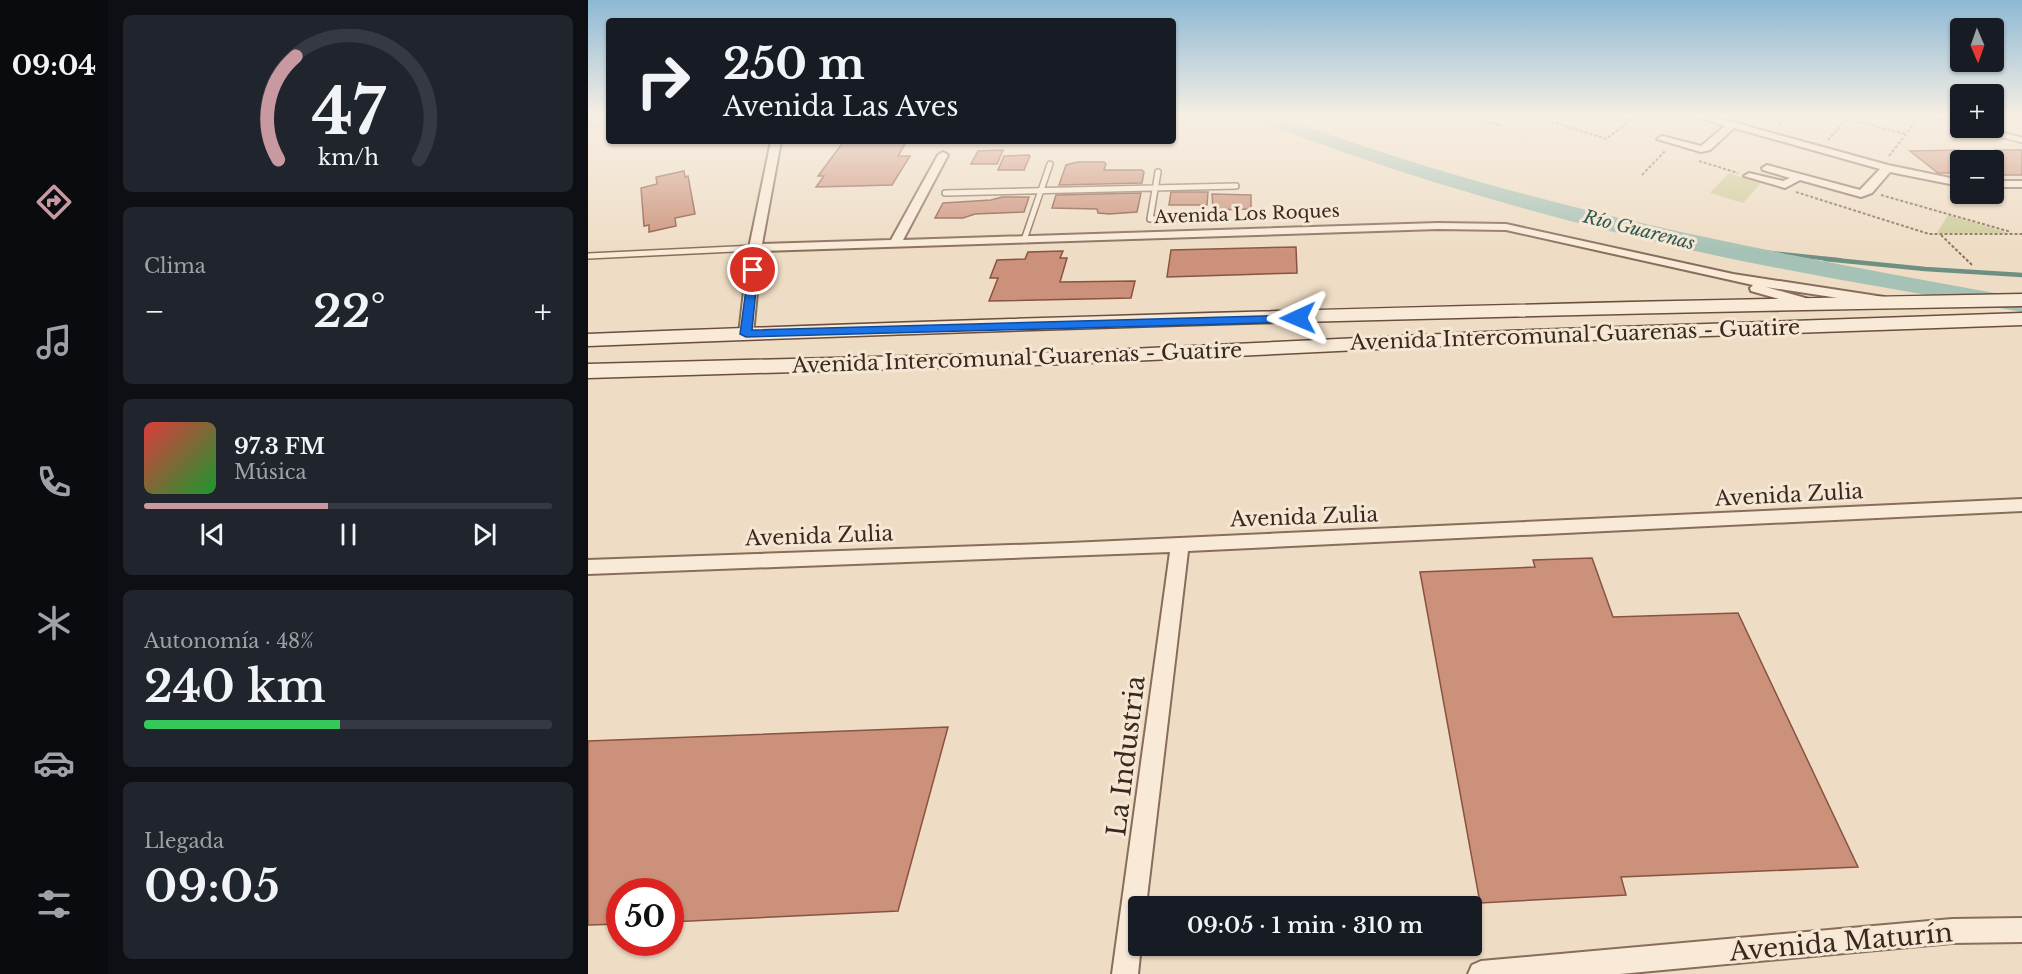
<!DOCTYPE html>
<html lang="es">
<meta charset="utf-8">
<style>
:root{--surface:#171b24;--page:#20242c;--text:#f1f3f6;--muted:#9ea1a6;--line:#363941;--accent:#c999a2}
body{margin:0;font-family:"Libre Baskerville",serif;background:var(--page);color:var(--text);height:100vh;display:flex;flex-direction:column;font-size:22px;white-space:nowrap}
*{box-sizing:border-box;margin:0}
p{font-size:20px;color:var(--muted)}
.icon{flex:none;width:33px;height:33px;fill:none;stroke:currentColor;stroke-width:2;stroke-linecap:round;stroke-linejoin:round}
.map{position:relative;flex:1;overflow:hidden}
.drawer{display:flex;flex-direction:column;gap:15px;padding:15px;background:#0d0f14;width:480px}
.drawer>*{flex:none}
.top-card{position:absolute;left:18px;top:18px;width:570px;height:126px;border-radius:6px;box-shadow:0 2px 4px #0004;background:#171b24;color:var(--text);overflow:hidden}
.needle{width:39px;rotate:178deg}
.controls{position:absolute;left:1362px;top:18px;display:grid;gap:12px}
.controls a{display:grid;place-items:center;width:54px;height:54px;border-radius:6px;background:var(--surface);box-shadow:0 2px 4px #0004;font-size:30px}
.speed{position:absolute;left:18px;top:878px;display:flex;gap:12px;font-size:30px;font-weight:700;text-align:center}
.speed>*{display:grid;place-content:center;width:78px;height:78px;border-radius:50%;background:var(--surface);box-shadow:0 2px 4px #0004;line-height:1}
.speed .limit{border:9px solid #d22;background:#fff;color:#111}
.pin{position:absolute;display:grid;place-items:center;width:51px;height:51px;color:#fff;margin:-26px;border:3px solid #fff;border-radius:50%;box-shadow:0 2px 6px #0007}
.me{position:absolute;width:66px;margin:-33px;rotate:269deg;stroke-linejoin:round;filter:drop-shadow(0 0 4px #0008)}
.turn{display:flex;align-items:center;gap:21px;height:126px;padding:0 18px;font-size:27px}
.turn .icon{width:78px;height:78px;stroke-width:2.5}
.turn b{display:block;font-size:42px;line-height:51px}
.big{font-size:45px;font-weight:600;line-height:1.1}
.drawer .tile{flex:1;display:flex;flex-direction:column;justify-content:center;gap:9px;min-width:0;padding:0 21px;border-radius:9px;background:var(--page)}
.drawer .dial{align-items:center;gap:0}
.dial svg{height:156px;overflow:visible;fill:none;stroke:var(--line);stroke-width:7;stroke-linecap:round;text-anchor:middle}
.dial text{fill:var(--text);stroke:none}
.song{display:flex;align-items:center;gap:18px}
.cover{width:72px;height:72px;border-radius:9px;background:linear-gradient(135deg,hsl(0 70% 55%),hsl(130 70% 35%))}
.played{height:6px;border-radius:3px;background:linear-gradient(90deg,var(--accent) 45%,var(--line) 45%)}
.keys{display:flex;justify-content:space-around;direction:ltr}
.heat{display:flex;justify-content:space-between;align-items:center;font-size:33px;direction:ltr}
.charge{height:9px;border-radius:4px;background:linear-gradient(90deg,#34c759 48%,var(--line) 0)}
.trip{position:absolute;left:540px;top:896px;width:354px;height:60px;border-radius:6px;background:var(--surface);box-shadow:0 2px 4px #0004;font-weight:600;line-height:60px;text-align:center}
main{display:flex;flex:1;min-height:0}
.tab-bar{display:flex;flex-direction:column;width:108px;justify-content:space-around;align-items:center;background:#090b0e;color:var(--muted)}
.tab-bar .icon{width:42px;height:42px}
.tab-bar .selected{color:var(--accent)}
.tab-bar b{font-size:27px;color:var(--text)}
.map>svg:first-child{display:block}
</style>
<main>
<nav class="tab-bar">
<b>09:04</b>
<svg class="icon selected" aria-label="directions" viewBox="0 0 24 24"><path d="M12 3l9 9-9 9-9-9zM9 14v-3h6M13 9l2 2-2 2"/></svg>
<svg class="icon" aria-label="music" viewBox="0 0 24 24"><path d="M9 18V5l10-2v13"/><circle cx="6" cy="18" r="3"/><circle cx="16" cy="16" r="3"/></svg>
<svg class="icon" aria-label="phone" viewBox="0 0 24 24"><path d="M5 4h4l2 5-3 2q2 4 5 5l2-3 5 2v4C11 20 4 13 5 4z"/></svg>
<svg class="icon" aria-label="climate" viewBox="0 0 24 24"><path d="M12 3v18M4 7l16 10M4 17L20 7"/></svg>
<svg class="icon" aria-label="car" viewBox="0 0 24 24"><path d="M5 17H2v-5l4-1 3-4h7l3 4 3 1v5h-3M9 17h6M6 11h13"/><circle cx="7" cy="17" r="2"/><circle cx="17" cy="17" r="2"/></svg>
<svg class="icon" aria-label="filters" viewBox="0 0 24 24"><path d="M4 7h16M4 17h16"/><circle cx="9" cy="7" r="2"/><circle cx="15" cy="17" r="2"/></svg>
</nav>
<section class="drawer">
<div class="tile dial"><svg viewBox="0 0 100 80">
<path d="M14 69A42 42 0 1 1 86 69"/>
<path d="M14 69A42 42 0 0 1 23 16" stroke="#c999a2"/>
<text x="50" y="56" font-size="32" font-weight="700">47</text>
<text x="50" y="72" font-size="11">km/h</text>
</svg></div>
<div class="tile"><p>Clima</p>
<div class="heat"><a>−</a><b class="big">22°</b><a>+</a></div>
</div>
<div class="tile">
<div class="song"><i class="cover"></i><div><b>97.3 FM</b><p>Música</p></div></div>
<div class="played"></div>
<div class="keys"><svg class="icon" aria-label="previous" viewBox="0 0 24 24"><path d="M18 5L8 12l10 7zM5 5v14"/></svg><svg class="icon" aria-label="pause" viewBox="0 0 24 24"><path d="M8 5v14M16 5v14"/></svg><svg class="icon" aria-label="next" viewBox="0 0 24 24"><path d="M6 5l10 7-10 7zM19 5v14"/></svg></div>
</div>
<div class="tile"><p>Autonomía · 48%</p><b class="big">240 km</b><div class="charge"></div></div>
<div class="tile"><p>Llegada</p><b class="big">09:05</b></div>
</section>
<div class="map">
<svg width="1434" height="974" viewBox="0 0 1434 974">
<rect width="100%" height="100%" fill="#eedcc4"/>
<path fill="#cccb98" d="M1141,173L1173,183L1155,203L1122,193Z
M1360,215L1420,233H1349Z"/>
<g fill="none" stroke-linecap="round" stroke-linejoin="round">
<path stroke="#6d9082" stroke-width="4" d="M1109,245L1252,260"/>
<path stroke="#6d9082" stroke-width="4.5" d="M1237,259L1337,269L1434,275"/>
<path fill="#a6c1b5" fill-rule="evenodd" d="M0,117H21V125L0,129Z
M668,117H693C935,208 1181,252 1434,298V312C1339,295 1243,279 1149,260C986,226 826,181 671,121Z"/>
</g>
<path fill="#cc917a" stroke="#885340" stroke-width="1.5" d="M256,141H319L310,156H322L304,185L228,187L236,176H230Z
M415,150L409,164H383L390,151Z
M1372,150V173H1350L1322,151Z
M1406,150H1434V175H1406Z
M416,156L441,155L442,156L436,170H410Z
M490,162H516L518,164L516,170H554L556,172L554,183L471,185L478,165Z
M96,171L97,177L100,176L107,214L87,218L88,226L61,232V225L56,226L53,188L69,184L68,177Z
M583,192H620L619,205H581Z
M553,193L549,212L521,214L510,213L509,209L464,208L468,195Z
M624,194L663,195V209L625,210Z
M414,197H441L436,212L387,214L375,218H347L355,203L403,200Z
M708,247L709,273L579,277L583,250Z
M475,251L472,258H479L472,282L547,281L543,298L401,301L410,278H402L409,260L437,259L440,252Z
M1004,558L1025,617L1150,613L1270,867L1033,877L1038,895L892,903L832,572L947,567L945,560Z
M360,727L310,911L82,922V891H32V924L0,925V741Z"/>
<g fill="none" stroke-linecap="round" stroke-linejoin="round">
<defs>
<path id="lane" d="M1388,128L1434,140
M570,172L562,219L610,218
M357,193L648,186
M436,240L462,164
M0,256L167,248"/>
<path id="street" d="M1111,117H1126L1300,165L1372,180V186L1302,172L1284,193L1273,197L1212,180L1197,188L1156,176L1161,173L1195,181L1202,178L1175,170L1174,168L1179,165L1272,190L1292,169L1146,128L1122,150L1113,152L1069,139L1074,136L1113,146L1137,126Z
M183,141H193L174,244L303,240L350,155L355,152L360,155L315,240L850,223L918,224L1145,274L1296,297L1303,301L1296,305L1178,287L1228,301L1230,304L1223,308L1163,291L1162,288L1165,285L918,230L850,229L173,251L165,334L158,338L151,334L161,248Z
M1406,181H1434V187H1406Z
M1434,499V511L600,551L558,906H550V945H553L550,974H524L582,552L0,574V560L482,543Z
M1434,918V942L1364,943L1032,974H880L884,965L893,961L1364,919Z"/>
<path id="secondary" d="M1434,294V306C956,314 478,327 0,346V334C478,315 956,303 1434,294Z
M1434,313V325L918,343L478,364L0,378V364L478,352L918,331Z"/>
</defs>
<use href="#lane" stroke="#896d5b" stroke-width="8"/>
<use href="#street" stroke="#896d5b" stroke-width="4"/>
<use href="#secondary" stroke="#6b4e3e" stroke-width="3"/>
<path stroke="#896d5b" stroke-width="2" stroke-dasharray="3 2" stroke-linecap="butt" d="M884,117L914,126
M949,117L1018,139L1047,117
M1031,117L1042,120
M1251,117L1318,134
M1339,117L1372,124
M1191,125L1199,117
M1240,140L1259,119
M1301,156L1331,117
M1111,161L1150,173
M1054,175L1078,150
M1208,192L1341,234H1434
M1293,195L1423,232
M1353,235L1384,265"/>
<use href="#lane" stroke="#f9ead8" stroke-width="5"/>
<use href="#street" fill="#f9ead8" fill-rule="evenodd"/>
<use href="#secondary" fill="#f9ead8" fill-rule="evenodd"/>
</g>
<linearGradient id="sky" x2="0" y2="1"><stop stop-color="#8db9d4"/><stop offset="0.46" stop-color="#f7efe4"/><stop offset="1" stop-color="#f7efe4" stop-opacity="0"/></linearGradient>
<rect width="1434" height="253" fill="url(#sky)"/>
<path fill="#1a73e8" stroke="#114b97" stroke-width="1.5" d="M161,267L170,270L164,330L710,315L716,318L710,322L158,337L152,334Z"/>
<g text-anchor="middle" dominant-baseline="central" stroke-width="6" stroke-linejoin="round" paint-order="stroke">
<g font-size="18" fill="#39281e" stroke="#f5e7d4">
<text transform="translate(659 214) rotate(-2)">Avenida Los Roques</text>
</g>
<g font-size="18" font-style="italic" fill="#2e5850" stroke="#f5e7d4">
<text transform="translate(1051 230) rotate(14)">Río Guarenas</text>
</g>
<g font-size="21" fill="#39281e" stroke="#f5e7d4">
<text transform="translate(987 335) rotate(-2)">Avenida Intercomunal Guarenas - Guatire</text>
<text transform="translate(429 358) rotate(-2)">Avenida Intercomunal Guarenas - Guatire</text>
<text transform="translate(1201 495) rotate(-3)">Avenida Zulia</text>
<text transform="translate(716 517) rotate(-2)">Avenida Zulia</text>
<text transform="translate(231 536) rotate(-2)">Avenida Zulia</text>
</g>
<g font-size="26" fill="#39281e" stroke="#f5e7d4">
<text transform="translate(538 756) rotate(-83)">La Industria</text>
<text transform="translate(1253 942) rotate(-5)">Avenida Maturín</text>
</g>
</g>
</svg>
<div class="controls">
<a><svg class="needle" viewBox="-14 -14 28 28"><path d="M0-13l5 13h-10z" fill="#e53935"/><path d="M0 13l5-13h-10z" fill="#9ea1a6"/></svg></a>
<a>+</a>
<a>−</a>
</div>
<div class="speed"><div class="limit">50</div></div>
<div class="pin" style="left:165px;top:270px;background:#d93025"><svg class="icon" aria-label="arrive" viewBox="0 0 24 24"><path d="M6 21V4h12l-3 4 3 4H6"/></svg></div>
<svg class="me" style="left:710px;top:318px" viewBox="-20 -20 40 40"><path d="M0-17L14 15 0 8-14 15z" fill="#1a73e8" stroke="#fff" stroke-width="4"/></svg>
<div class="trip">09:05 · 1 min · 310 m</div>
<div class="top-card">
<div class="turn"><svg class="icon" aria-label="right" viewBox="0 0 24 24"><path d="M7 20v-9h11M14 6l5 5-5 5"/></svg><div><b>250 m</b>Avenida Las Aves</div></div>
</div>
</div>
</main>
